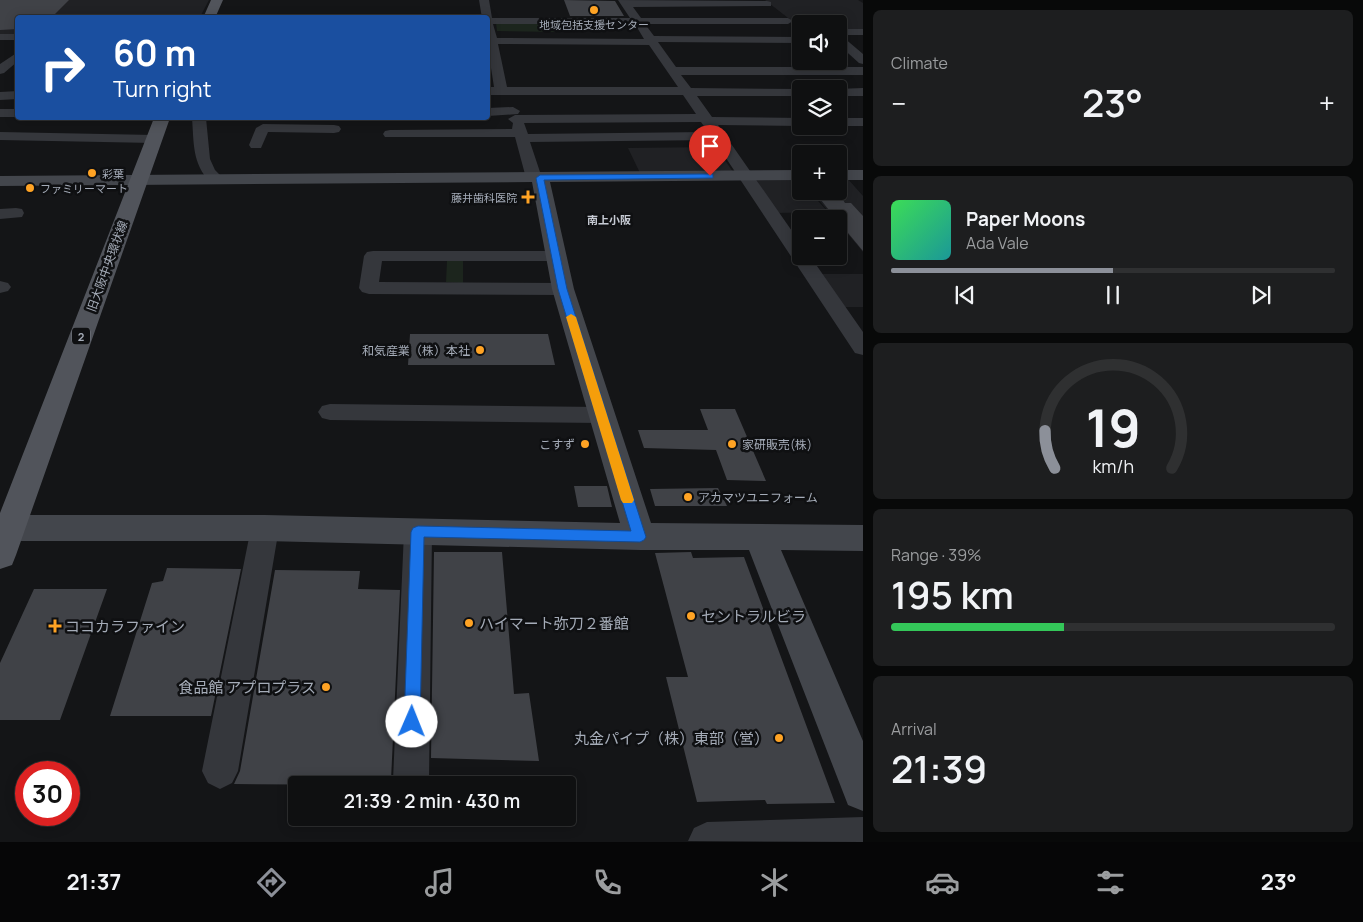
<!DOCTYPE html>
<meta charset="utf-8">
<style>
:root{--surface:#0f1011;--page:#1d1e1f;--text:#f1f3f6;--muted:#9b9d9f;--line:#2f3031;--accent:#8c9099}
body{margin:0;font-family:Manrope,"Noto Sans JP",sans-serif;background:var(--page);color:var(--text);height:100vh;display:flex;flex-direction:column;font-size:19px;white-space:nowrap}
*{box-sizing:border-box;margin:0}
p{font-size:16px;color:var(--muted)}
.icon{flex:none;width:28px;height:28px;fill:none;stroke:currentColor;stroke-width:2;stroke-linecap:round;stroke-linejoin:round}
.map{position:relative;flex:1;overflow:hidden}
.sheet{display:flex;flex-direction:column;gap:10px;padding:10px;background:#080909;width:500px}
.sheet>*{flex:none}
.banner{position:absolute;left:15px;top:15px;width:475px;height:105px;border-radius:5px;box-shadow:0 2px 12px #0003,0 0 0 1px var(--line);background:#1a4fa0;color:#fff;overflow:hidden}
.buttons{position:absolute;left:792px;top:15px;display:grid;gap:10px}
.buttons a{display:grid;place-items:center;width:55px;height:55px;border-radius:5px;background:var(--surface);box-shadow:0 2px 12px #0003,0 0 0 1px var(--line);font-size:25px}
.speed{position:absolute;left:15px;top:761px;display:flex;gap:10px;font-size:25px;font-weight:700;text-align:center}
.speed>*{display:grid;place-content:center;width:65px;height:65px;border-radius:50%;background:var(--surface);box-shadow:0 2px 12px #0003,0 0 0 1px var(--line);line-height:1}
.speed .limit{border:8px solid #d22;background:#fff;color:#111}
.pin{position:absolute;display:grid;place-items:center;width:42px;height:42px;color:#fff;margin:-51px -21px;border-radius:50% 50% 50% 0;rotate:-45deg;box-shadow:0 0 5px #0007}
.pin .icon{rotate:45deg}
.me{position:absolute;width:55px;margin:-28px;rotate:1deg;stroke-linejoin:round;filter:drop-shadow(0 0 4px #0008)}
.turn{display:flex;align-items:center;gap:18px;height:105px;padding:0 15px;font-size:22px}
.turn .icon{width:65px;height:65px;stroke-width:2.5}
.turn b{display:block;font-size:35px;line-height:42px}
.big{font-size:38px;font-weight:600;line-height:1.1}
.sheet .widget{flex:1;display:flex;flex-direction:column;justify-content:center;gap:8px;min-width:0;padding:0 18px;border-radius:8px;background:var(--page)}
.sheet .dial{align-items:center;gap:0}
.dial svg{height:130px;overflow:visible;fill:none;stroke:var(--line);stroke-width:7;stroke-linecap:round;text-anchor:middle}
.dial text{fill:var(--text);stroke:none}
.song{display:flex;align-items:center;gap:15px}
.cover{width:60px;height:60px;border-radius:8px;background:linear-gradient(135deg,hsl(130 70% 55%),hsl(180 70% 35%))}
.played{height:5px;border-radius:2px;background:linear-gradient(90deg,var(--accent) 50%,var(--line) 50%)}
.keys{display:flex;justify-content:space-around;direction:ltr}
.heat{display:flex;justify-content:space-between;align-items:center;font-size:28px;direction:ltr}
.charge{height:8px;border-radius:4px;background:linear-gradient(90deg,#34c759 39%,var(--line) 0)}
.trip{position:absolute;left:288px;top:776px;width:288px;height:50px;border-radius:5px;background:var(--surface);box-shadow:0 2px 12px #0003,0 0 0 1px var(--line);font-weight:600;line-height:50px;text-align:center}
.menu{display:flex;height:80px;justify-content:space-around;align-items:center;background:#060607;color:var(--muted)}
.menu .icon{width:35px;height:35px}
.menu .current{color:var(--accent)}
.menu b{font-size:22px;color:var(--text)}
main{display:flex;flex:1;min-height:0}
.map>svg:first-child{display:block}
</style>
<main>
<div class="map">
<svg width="863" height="842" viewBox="0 0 863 842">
<rect width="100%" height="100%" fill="#141517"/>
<path fill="#202124" d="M0,0H209L200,17L18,18L17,36H0Z
M765,0H858L863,3V30H839V24H801V28Z
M716,147L733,172L640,173L628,148Z
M801,178V191H809L828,212L775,213L756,179Z
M839,178H847L863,196V252L839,223V219H835L811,191H839Z
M819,274H863V307H841Z"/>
<path fill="#1c251d" d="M496,23H555L557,32L497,31Z
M447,261H463V283L446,282Z"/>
<path fill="#404247" d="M0,0H69L51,18H18V29L0,30Z
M564,0L615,1L624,16H570Z
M821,200H843L845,203H851L863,216V251L839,222V219H836Z
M410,334H548L555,365H408Z
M700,409H735L766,481L727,480L716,450L644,448L638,430H708Z
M574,486H607L612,507H578Z
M718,488L727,506H655L650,489Z
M434,552H502L514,694L529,693L539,761L431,758Z
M691,552L693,558L744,557L835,803L767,804L765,800L697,802L666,677H688L655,553Z
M167,568L241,569L211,716H110L152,583L163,581Z
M275,570L360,571L358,589L400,590L391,780L393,785L234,784L240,771Z
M34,589H107L60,720H0V663Z"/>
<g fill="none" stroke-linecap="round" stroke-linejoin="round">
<path fill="#35373c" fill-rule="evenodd" d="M479,0H489L492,18H630L618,0L767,1L771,2V6L633,7L641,18H788L793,21L788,24H645L654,36L801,37V43L658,42L676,67H863V75H681L691,88L803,89H801V96H697L712,117L801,118V126L718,125L801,244V256H810L863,332V355L855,353L714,140L530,142L542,178L540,181H528L526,178L515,137H385L383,134L385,131L390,130L512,129L513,123L508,119L515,115L696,114L683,95H488V87H494L488,49V18H482ZM493,24H635L644,39L497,38ZM498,44L649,45L678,87H507ZM701,122L708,132L528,134L524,123Z
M839,29H863V35H839Z
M0,34H18V40H0Z
M839,36L843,37L863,54V64L859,63L839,45Z
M18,52V61L4,73L0,74V64Z
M863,88V96H839V89H837Z
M18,91V99L0,100V92Z
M513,107L520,111L518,114L488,116V108Z
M0,109H18V117H0Z
M192,118H206L210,159L215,170L224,179L222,182H210C192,163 194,143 192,118Z
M839,118H863V126H839Z
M263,124L334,125L339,126L341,129L339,132L334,133L268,132L261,148H251L249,145L256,128Z
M0,132L154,135L159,136L161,139L159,142L154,143L0,140Z
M16,208L22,209L24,213L22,217L0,219V209Z
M373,251H555L561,252L564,256L561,260L555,261H382L379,282L563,283L570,285L573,289L570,293L563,295L369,294L362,292L359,288L364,256L367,252Z
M0,281L8,283L11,287L8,291L0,293Z
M330,404L601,407L609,409L613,415L609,421L601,423L330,420L322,418L318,412L322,406Z
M265,517L275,520L279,528L238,771L232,783L220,789L208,783L202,771L251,528L255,520Z
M418,521L428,524L432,532L429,780L427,785H395L393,780L404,532L408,524Z
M863,817V842L688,841L694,828L707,822Z"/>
<path fill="#43464c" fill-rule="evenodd" d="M801,170V180L550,182L574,289L651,523L863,525V551L781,550L863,741V811L848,805L749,550H640L265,541H10L0,537V519L10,515H265L620,523L552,289L532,182L0,186V176Z
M839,170H863V180H839Z"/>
<path fill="#51545b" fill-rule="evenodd" d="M211,0H223L215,18H203Z
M154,118H170L16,555L12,565L0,569V513Z"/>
</g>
<path fill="#1a73e8" stroke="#114b97" d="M710,174H713V178L544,180L567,289L646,537L644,540L640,542L424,537L420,722L418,728L412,730L407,728L404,722L411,532L413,528L418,526L631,531L558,289L536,178L540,175Z"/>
<path fill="#f59e0b" d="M571,314L576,317L634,500L632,503H623L621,500L566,317Z"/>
<g fill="#ffa324" stroke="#0f1012" stroke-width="2">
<circle cx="594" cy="10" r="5"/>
<circle cx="92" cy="173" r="5"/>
<circle cx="30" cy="188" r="5"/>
<path d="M525.5 189.5h5v5h5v5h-5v5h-5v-5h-5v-5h5z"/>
<circle cx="480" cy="350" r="5"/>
<circle cx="585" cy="444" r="5"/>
<circle cx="732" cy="444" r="5"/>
<circle cx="688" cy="497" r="5"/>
<circle cx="691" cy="616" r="5"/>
<circle cx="469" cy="623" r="5"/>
<path d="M52.5 618.5h5v5h5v5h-5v5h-5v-5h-5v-5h5z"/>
<circle cx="326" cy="687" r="5"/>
<circle cx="779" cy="738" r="5"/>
</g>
<g text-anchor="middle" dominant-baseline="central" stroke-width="5" stroke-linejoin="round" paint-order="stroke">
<g font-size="11" fill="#a5acb8" stroke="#0f1012" text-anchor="start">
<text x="594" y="24" text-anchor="middle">地域包括支援センター</text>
<text x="102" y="173">彩葉</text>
<text x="40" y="188">ファミリーマート</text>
<text x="517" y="197" text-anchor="end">藤井歯科医院</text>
</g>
<g font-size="11" font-weight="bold" fill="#c7cbd4" stroke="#0f1012">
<text x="609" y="219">南上小阪</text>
</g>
<rect fill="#0f1012" stroke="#787d86" stroke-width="1" x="72" y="327.5" width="18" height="17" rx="4"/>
<g font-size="11" font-weight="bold" fill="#a5acb8">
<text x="81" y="336">2</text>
</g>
<g font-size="12" fill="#a5acb8" stroke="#0f1012">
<text transform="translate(107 266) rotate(-70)">旧大阪中央環状線</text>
</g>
<g font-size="12" fill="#a5acb8" stroke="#0f1012" text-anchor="end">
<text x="470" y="350">和気産業（株）本社</text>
<text x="575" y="444">こすず</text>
<text x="742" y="444" text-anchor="start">家研販売(株)</text>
<text x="698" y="497" text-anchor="start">アカマツユニフォーム</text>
</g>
<g font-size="15" fill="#a5acb8" stroke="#0f1012" text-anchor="start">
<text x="701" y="616">セントラルビラ</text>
<text x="479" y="623">ハイマート弥刀２番館</text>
<text x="65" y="626">ココカラファイン</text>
<text x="316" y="687" text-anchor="end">食品館 アプロプラス</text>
<text x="769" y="738" text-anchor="end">丸金パイプ（株）東部（営）</text>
</g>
</g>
</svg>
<div class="buttons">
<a><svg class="icon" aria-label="sound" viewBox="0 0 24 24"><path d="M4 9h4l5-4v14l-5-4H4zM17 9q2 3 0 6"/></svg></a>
<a><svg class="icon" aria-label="layers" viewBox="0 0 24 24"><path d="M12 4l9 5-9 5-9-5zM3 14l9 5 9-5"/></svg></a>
<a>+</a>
<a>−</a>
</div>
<div class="speed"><div class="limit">30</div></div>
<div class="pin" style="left:710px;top:176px;background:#d93025"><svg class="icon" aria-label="arrive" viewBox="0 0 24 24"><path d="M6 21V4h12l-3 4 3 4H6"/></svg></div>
<svg class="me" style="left:412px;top:722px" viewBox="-20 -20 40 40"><circle r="19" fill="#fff"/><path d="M0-13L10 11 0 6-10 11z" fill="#1a73e8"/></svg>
<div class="trip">21:39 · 2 min · 430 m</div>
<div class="banner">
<div class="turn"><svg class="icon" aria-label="right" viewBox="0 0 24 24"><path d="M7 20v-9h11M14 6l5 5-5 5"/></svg><div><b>60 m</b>Turn right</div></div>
</div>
</div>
<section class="sheet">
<div class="widget"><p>Climate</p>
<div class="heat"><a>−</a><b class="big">23°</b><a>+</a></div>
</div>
<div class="widget">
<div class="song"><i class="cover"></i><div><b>Paper Moons</b><p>Ada Vale</p></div></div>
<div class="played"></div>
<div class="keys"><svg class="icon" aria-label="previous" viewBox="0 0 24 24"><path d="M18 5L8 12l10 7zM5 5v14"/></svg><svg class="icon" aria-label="pause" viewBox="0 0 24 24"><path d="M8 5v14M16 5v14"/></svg><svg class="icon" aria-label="next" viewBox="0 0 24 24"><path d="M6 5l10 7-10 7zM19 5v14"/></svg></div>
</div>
<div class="widget dial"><svg viewBox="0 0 100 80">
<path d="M14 69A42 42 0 1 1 86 69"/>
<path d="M14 69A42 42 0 0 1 8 46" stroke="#8c9099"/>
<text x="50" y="56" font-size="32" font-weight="700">19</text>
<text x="50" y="72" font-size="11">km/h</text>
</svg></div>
<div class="widget"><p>Range · 39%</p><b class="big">195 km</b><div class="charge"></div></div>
<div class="widget"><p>Arrival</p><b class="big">21:39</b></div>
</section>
</main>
<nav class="menu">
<b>21:37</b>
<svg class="icon current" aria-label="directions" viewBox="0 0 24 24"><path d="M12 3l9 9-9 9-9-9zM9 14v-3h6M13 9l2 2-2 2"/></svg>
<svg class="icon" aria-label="music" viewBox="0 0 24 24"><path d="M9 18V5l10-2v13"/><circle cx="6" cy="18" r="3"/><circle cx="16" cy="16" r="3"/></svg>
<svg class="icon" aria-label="phone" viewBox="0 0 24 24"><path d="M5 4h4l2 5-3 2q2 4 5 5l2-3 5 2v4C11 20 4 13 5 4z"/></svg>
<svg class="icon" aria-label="climate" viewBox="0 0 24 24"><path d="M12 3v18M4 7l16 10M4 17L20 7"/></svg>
<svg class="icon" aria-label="car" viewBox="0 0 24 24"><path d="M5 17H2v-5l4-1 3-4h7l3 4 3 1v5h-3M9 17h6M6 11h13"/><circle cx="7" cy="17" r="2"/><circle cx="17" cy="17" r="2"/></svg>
<svg class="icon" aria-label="filters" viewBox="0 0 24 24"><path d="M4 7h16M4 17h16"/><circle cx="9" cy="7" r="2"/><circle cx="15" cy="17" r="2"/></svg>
<b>23°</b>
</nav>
